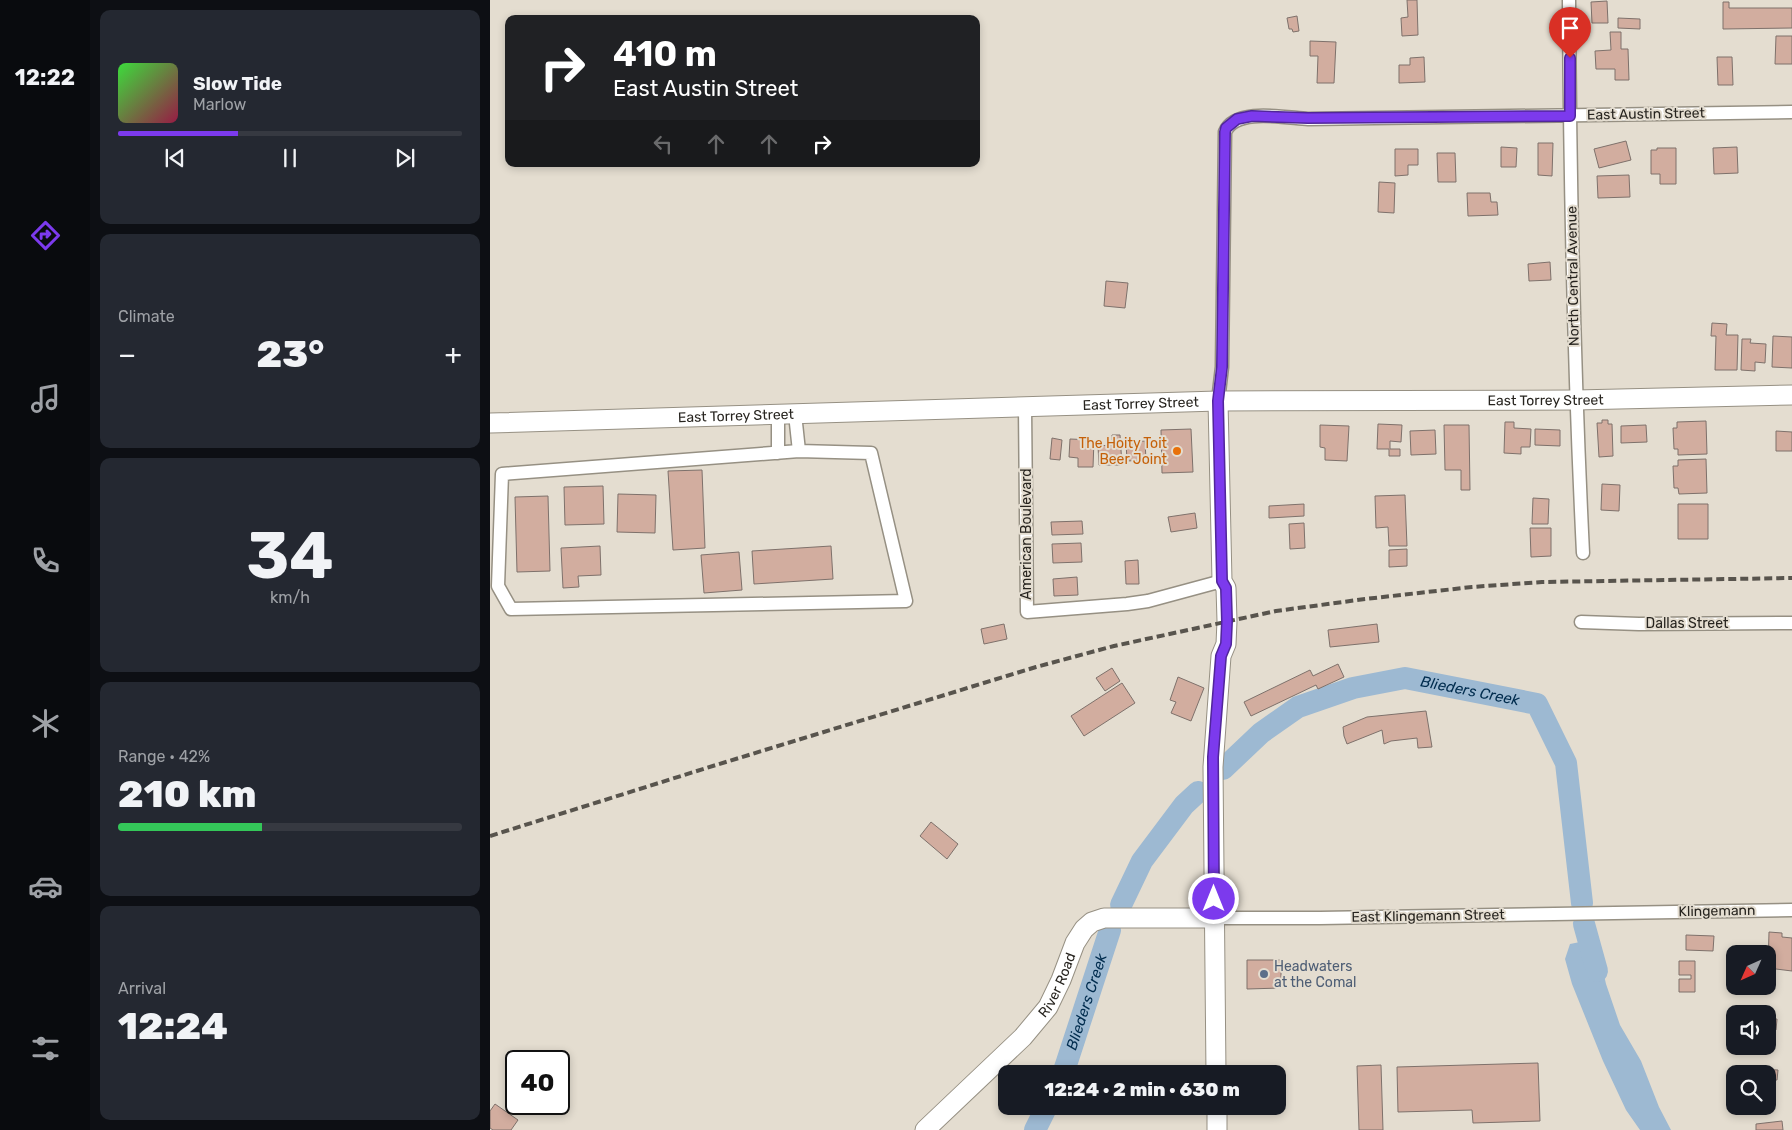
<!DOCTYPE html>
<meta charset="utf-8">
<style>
:root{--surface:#171b24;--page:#242831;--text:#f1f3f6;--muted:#9ea1a6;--line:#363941;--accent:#7c3aed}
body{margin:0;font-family:Rubik,sans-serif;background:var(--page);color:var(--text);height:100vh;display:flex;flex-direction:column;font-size:19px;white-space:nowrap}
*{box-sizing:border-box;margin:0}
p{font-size:16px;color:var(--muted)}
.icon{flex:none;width:28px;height:28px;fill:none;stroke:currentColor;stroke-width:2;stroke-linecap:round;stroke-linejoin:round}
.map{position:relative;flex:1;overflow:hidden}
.sheet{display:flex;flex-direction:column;gap:10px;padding:10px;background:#0d0f14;width:400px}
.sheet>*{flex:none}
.guide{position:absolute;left:15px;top:15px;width:475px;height:152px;border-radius:10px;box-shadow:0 2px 8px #0003;background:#202124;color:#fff;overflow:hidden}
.needle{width:32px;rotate:225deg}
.tools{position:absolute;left:1236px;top:945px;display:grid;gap:10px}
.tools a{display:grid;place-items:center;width:50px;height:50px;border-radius:10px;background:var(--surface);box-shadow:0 2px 8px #0003;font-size:25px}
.speed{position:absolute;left:15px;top:1050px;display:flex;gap:10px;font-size:25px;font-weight:700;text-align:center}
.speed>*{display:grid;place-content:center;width:65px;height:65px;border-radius:50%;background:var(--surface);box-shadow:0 2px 8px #0003;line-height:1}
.speed .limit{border:2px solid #111;border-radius:8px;background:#fff;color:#111}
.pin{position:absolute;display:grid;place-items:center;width:42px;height:42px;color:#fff;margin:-51px -21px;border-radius:50% 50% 50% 0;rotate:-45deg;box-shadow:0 0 5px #0007}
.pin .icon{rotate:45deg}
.me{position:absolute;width:55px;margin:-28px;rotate:0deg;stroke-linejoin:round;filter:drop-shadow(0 0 4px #0008)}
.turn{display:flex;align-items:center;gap:18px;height:105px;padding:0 25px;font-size:22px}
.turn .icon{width:65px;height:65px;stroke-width:2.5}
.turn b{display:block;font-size:35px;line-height:42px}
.lanes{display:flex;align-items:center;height:48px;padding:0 25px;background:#0003;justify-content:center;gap:25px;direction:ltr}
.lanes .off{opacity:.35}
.big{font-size:38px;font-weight:800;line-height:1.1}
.sheet .tile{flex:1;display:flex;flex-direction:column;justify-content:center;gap:8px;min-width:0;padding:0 18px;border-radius:10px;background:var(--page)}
.sheet .dial{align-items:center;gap:0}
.dial b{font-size:65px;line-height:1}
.song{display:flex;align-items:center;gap:15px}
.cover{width:60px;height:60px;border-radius:8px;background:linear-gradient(135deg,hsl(120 70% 55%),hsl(340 70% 35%))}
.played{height:5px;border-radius:2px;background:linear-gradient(90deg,var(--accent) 35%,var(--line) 35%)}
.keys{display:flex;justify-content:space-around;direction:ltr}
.heat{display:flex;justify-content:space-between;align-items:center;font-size:28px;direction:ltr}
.charge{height:8px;border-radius:4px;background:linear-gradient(90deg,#34c759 42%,var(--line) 0)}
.trip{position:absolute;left:508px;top:1065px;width:288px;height:50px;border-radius:10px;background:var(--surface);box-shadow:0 2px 8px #0003;font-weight:800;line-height:50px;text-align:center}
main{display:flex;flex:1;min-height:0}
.tab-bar{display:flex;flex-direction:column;width:90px;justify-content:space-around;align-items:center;background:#090b0e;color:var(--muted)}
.tab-bar .icon{width:35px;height:35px}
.tab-bar .active{color:var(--accent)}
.tab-bar b{font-size:22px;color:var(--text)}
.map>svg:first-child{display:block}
</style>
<main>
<nav class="tab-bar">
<b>12:22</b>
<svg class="icon active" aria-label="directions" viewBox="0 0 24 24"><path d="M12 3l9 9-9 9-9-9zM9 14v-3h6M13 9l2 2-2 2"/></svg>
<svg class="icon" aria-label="music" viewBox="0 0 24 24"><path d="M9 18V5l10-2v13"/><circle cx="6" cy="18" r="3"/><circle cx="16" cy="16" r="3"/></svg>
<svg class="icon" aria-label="phone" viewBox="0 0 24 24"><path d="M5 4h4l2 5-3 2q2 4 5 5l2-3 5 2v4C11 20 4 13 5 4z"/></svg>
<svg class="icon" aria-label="climate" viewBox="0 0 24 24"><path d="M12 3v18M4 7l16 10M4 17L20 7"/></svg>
<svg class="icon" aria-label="car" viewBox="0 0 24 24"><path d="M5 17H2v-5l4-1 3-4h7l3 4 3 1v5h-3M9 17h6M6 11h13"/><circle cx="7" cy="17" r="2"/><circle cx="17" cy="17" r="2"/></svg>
<svg class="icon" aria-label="filters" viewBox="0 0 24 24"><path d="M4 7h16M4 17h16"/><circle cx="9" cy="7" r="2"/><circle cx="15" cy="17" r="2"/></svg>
</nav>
<section class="sheet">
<div class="tile">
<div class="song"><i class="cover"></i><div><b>Slow Tide</b><p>Marlow</p></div></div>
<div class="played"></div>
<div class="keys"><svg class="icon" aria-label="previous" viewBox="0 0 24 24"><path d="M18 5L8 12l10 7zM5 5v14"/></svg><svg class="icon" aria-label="pause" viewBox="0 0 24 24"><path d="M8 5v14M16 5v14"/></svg><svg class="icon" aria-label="next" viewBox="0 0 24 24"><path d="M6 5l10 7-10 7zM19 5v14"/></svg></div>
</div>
<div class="tile"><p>Climate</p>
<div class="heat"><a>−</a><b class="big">23°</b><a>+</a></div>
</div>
<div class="tile dial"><b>34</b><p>km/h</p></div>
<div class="tile"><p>Range · 42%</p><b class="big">210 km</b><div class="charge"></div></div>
<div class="tile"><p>Arrival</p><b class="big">12:24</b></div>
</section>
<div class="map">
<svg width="1302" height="1130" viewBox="0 0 1302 1130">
<rect width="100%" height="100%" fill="#e4ddd0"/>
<path fill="#9db9d2" d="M1090,942L1107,944L1116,984L1130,1025L1151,1061L1169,1107L1181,1130H1150L1136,1110L1113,1061L1082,984L1075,959L1080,944Z"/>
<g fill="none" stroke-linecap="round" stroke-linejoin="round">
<g stroke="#9db9d2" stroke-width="22">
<path id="s1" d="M733,769L771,733L808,707L863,688L915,678L1047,704L1076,763L1092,903"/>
<path d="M631,905L652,861L694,805L708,792"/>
<path d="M1094,924L1107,971"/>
<path id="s2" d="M573,1074L620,930"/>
<path d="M545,1130L557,1106"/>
</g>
</g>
<path fill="#d2ad9f" stroke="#7e716b" d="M917,0H927L928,35L912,36L911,18L918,17Z
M1117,1L1118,23H1102L1101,2Z
M1233,2H1239V8H1302V28L1233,29Z
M807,16L809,31L803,32L802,29H799L797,18Z
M1128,18L1150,19V29L1128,28Z
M1120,32H1131V49H1138L1139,80H1125V69H1106L1105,51L1121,50Z
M1286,36H1302V64H1285Z
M820,41L846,42L844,83H827L828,56H820Z
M934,57L935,82L909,83V65H920V58Z
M1227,57H1242L1243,85H1228Z
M1136,141L1141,160L1109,168L1104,149Z
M1048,143H1063L1062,176L1048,175Z
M1011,147L1027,148L1026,167H1011Z
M1247,147L1248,173L1224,174L1223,148Z
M1167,148H1186V184H1170V174H1161V150H1167Z
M905,149H928V165H918V175L905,176Z
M947,153H965L966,182H948Z
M1139,175L1140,197L1108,198L1107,176Z
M889,182L905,183L904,213L888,212Z
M977,193H1000L1001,202H1007L1008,215L978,216Z
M1060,262L1061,280L1039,281L1038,264Z
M616,281L638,283L635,308L614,306Z
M1222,323L1237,324L1236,335H1248L1247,370H1225L1226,336H1221Z
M1283,336L1302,337V368L1282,367Z
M1252,339H1261L1260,343L1276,344L1275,363L1265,362V371L1251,370Z
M1112,420H1118V424H1122L1123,456L1109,457L1107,423H1112Z
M1216,421L1217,454L1188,455V449H1184L1183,428H1187V422Z
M1015,422H1024V428L1041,429L1040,447H1031V454L1014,453Z
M888,424L912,425L911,442L900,441V449H910V456H899V449H887Z
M830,425L859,426L857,461L835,460V448L830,447Z
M954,425H979L980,490H971V470H955Z
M1156,425L1157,442L1131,443V426Z
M701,429L703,472L672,473L671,430Z
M1045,429L1070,430V446L1045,445Z
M945,430L946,454L921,455L920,431Z
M1286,431L1302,432V451H1286Z
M622,435H630L632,465H609L608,446L622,445Z
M562,438L572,440L570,460L560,459Z
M580,439L604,440L603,467H588V458L579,457Z
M655,441L656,460L637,461L636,442Z
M1216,459L1217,493L1189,494L1188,488H1184L1183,466H1188V460Z
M212,470L215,548L183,550L178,471Z
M1112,484L1130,485L1129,511L1111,510Z
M113,486L114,524L75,525L74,487Z
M128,494L166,495L165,533L127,532Z
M915,495L917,546H899L898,527L886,528L885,496Z
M58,496L60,571L27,572L25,497Z
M1043,498L1059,499L1058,524H1042Z
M814,504V516L779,518V506Z
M1188,504H1218V539H1188Z
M705,513L707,528L681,532L678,517Z
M592,521L593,534L562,535L561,522Z
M814,523L815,548L800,549L799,524Z
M1040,528H1061V556L1041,557Z
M591,543L592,562L563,563L562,544Z
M110,546L111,575L88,576L89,587L73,588L71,548Z
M341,546L343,579L264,584L262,551Z
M917,549V566L899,567V550Z
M249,552L252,590L214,593L211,555Z
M648,560L649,584H636L635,561Z
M587,577L588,595L564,596L563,579Z
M514,624L517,639L494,644L491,629Z
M887,624L889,642L840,647L838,630Z
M848,664L854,677L828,689L826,685L761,716L754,702L820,670L823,676Z
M622,668L630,681L615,691L606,678Z
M688,677L714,688L701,721L681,713L686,702L680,700Z
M632,683L645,703L594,736L581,716Z
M936,711L942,747L928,748L927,738L901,741L894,744L892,730L857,744L854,736L853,727L877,717Z
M441,822L468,844L457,859L430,836Z
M1279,932L1292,933V937L1302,938V971L1278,968Z
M1196,935L1224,936L1223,951L1196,950Z
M757,960H791V988L757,989Z
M1189,961H1205V992H1189V979H1201V975H1189Z
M1278,1019H1287L1286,1030H1278Z
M1048,1063L1050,1121L983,1123L982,1110L908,1112L907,1067Z
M891,1065L893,1130H869L867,1066Z
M1269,1069L1288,1070L1287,1080H1278V1074H1269Z
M5,1104L28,1120L21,1130H3L0,1128V1111Z
M1292,1121L1293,1130H1266V1124Z"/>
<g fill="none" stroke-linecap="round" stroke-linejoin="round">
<defs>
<path id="street" d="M1079,0C1080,184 1084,369 1093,553
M728,401L732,367L735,132C745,107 797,118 818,119L1302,112
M535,407L537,612L637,604L658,601L732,581
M288,414V453
M305,414L309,451
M309,451L381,453L416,601L21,609L8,586L12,474Z
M1091,622L1149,624L1302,623
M724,918H830L1302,910"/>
<g id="secondary">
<path id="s3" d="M0,423L728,401L1086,400L1302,395"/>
<path d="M726,1074L723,767L731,656L736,644L737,621L736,588L732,581L728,401"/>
<path d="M727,1106V1130"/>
<path id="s4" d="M435,1130L533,1037L558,1007L571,980L585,943L594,929L602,922L614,918H724"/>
</g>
</defs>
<use href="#street" stroke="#969083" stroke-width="15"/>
<use href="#secondary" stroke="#969083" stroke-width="21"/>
<use href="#street" stroke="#fff" stroke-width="12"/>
<use href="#secondary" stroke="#fff" stroke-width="19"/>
<path stroke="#58544d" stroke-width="4" stroke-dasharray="8 4" stroke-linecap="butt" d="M0,836L226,765L546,667L624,646L786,611L875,599L982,587L1052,582L1302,578"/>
</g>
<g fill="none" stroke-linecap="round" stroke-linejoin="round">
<defs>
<path id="route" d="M724,899L723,757L731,656L736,644L737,621L736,588L732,581L728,401L732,367L735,132L736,128L747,119L762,116L818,118L1080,116V58"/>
</defs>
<use href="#route" stroke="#51269a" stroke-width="12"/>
<use href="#route" stroke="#7c3aed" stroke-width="9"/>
</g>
<circle fill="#e8710a" stroke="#e4ddd0" stroke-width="2" cx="687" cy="451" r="5"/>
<circle fill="#5c6f8a" stroke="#e4ddd0" stroke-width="2" cx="774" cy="974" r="5"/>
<g text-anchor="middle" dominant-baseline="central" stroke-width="4" stroke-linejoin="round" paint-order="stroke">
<g font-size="14" fill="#27241f" stroke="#e4ddd0">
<text transform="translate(1156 114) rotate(-1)">East Austin Street</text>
<text transform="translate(1083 276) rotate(-91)">North Central Avenue</text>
<text stroke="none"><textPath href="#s3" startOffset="1056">East Torrey Street</textPath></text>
<text stroke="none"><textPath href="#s3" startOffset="651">East Torrey Street</textPath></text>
<text stroke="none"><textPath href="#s3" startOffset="246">East Torrey Street</textPath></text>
<text transform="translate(536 534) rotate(-90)">American Boulevard</text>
<text x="1197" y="623">Dallas Street</text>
<text transform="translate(1227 911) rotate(-1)">Klingemann</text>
<text transform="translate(938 916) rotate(-1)">East Klingemann Street</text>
<text stroke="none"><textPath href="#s4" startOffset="198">River Road</textPath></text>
</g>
<g font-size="14" fill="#c56008" stroke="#e4ddd0" text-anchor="end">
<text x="677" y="443">The Hoity Toit<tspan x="677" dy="16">Beer Joint</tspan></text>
</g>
<g font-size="14" fill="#4e5e75" stroke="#e4ddd0" text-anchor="start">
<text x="784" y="966">Headwaters<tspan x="784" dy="16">at the Comal</tspan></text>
</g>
<g font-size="15" font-style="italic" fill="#002c4e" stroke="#e4ddd0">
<text stroke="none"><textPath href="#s1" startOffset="275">Blieders Creek</textPath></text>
<text stroke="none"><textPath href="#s2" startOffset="76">Blieders Creek</textPath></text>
</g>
</g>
</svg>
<div class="tools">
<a><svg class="needle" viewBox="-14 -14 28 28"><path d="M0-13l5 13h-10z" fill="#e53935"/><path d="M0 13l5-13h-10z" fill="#9ea1a6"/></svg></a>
<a><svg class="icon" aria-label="sound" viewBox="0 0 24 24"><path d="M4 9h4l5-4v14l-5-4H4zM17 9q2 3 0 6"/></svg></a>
<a><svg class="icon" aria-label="search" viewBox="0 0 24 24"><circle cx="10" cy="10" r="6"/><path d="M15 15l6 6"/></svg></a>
</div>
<div class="speed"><div class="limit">40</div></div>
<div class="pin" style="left:1080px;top:58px;background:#d93025"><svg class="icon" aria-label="arrive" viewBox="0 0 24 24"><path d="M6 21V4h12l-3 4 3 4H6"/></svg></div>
<svg class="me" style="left:724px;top:899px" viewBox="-20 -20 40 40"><circle r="17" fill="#7c3aed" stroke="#fff" stroke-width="3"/><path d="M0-11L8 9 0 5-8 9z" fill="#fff"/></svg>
<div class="trip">12:24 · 2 min · 630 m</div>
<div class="guide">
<div class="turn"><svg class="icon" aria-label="right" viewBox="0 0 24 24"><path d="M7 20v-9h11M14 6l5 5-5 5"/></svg><div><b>410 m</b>East Austin Street</div></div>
<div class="lanes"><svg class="icon off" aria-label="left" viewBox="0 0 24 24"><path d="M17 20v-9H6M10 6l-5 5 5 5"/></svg><svg class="icon off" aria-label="ahead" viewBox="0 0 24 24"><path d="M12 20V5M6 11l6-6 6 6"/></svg><svg class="icon off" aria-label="ahead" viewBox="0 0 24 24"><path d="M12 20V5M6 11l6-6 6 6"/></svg><svg class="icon" aria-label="right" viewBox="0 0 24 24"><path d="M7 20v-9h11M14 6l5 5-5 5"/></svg></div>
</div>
</div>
</main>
